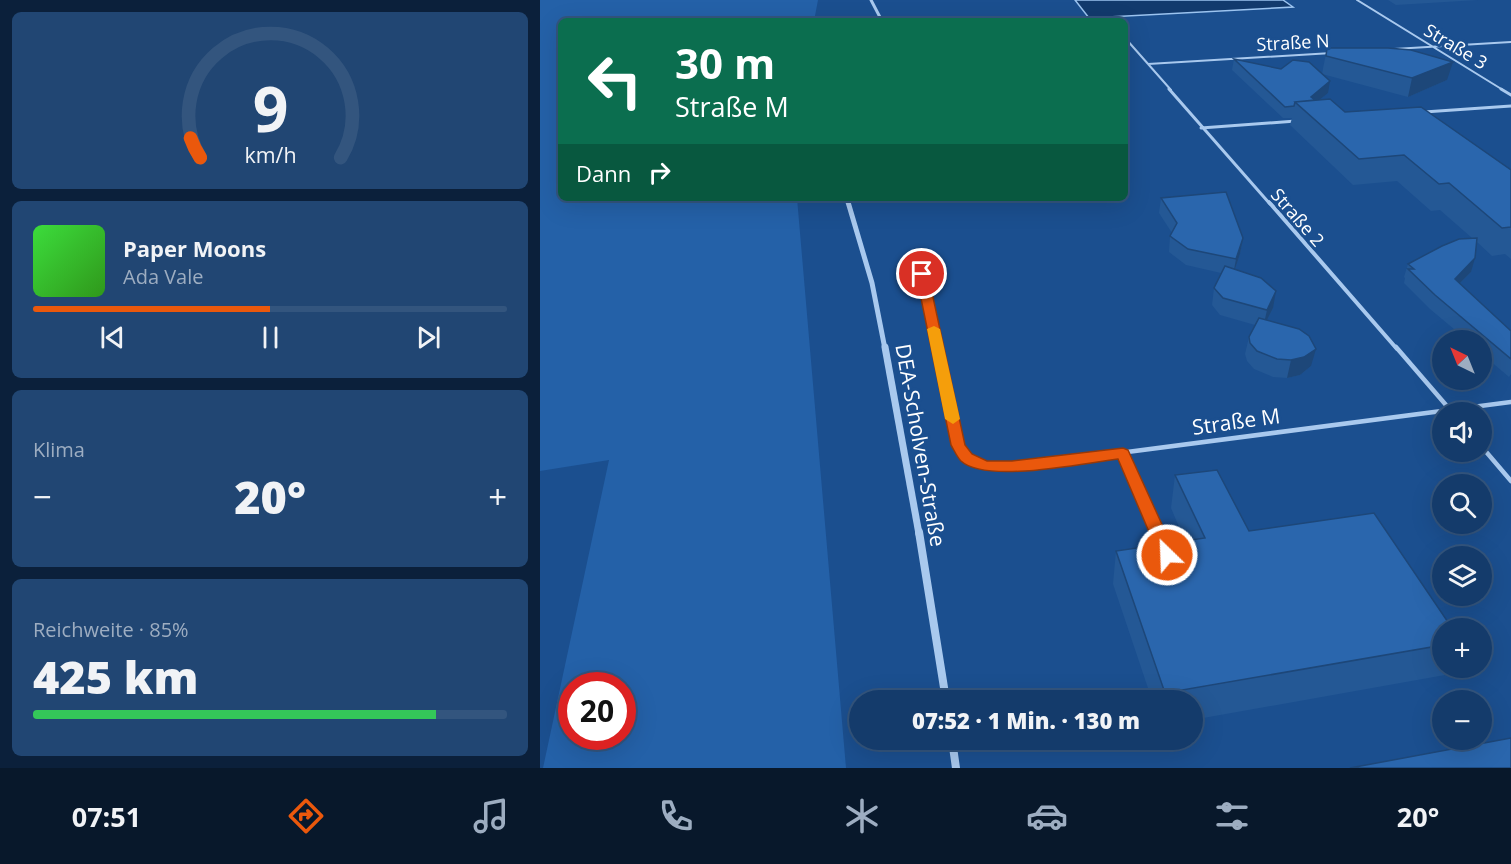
<!DOCTYPE html>
<html lang="de">
<meta charset="utf-8">
<style>
:root{--surface:#143b6b;--page:#214673;--text:#f1f3f6;--muted:#9dadc1;--line:#33557e;--accent:#ea580c}
body{margin:0;font-family:"Open Sans",sans-serif;background:var(--page);color:var(--text);height:100vh;display:flex;flex-direction:column;font-size:22px;white-space:nowrap}
*{box-sizing:border-box;margin:0}
p{font-size:20px;color:var(--muted)}
.icon{flex:none;width:33px;height:33px;fill:none;stroke:currentColor;stroke-width:2;stroke-linecap:round;stroke-linejoin:round}
.map{position:relative;flex:1;overflow:hidden}
.sheet{display:flex;flex-direction:column;gap:12px;padding:12px;background:#0b203b;width:540px}
.sheet>*{flex:none}
.guide{position:absolute;left:18px;top:18px;width:570px;height:183px;border-radius:9px;box-shadow:0 6px 24px #0002,0 0 0 2px var(--line);background:#0b6e4f;color:#fff;overflow:hidden}
.needle{width:39px;rotate:317deg}
.buttons{position:absolute;left:892px;top:330px;display:grid;gap:12px}
.buttons a{display:grid;place-items:center;width:60px;height:60px;border-radius:50%;background:var(--surface);box-shadow:0 6px 24px #0002,0 0 0 2px var(--line);font-size:30px}
.speed{position:absolute;left:18px;top:672px;display:flex;gap:12px;font-size:30px;font-weight:700;text-align:center}
.speed>*{display:grid;place-content:center;width:78px;height:78px;border-radius:50%;background:var(--surface);box-shadow:0 6px 24px #0002,0 0 0 2px var(--line);line-height:1}
.speed .limit{border:9px solid #d22;background:#fff;color:#111}
.pin{position:absolute;display:grid;place-items:center;width:51px;height:51px;color:#fff;margin:-26px;border:3px solid #fff;border-radius:50%;box-shadow:0 2px 6px #0007}
.me{position:absolute;width:66px;margin:-33px;rotate:336deg;stroke-linejoin:round;filter:drop-shadow(0 0 4px #0008)}
.turn{display:flex;align-items:center;gap:21px;height:126px;padding:0 18px;font-size:27px}
.turn .icon{width:78px;height:78px;stroke-width:2.5}
.turn b{display:block;font-size:42px;line-height:51px}
.then{display:flex;align-items:center;height:57px;padding:0 18px;background:#0003;gap:12px;font-size:22px}
.big{font-size:45px;font-weight:800;line-height:1.1}
.sheet .card{flex:1;display:flex;flex-direction:column;justify-content:center;gap:9px;min-width:0;padding:0 21px;border-radius:9px;background:var(--page)}
.sheet .dial{align-items:center;gap:0}
.dial svg{height:156px;overflow:visible;fill:none;stroke:var(--line);stroke-width:7;stroke-linecap:round;text-anchor:middle}
.dial text{fill:var(--text);stroke:none}
.song{display:flex;align-items:center;gap:18px}
.cover{width:72px;height:72px;border-radius:9px;background:linear-gradient(135deg,hsl(120 70% 55%),hsl(110 70% 35%))}
.played{height:6px;border-radius:3px;background:linear-gradient(90deg,var(--accent) 50%,var(--line) 50%)}
.keys{display:flex;justify-content:space-around;direction:ltr}
.heat{display:flex;justify-content:space-between;align-items:center;font-size:33px;direction:ltr}
.charge{height:9px;border-radius:4px;background:linear-gradient(90deg,#34c759 85%,var(--line) 0)}
.trip{position:absolute;left:309px;top:690px;width:354px;height:60px;border-radius:30px;background:var(--surface);box-shadow:0 6px 24px #0002,0 0 0 2px var(--line);font-weight:800;line-height:60px;text-align:center}
.tabs{display:flex;height:96px;justify-content:space-around;align-items:center;background:#08182b;color:var(--muted)}
.tabs .icon{width:42px;height:42px}
.tabs .selected{color:var(--accent)}
.tabs b{font-size:27px;color:var(--text)}
main{display:flex;flex:1;min-height:0}
.map>svg:first-child{display:block}
</style>
<main>
<section class="sheet">
<div class="card dial"><svg viewBox="0 0 100 80">
<path d="M14 69A42 42 0 1 1 86 69"/>
<path d="M14 69A42 42 0 0 1 9 59" stroke="#ea580c"/>
<text x="50" y="56" font-size="32" font-weight="700">9</text>
<text x="50" y="72" font-size="11">km/h</text>
</svg></div>
<div class="card">
<div class="song"><i class="cover"></i><div><b>Paper Moons</b><p>Ada Vale</p></div></div>
<div class="played"></div>
<div class="keys"><svg class="icon" aria-label="previous" viewBox="0 0 24 24"><path d="M18 5L8 12l10 7zM5 5v14"/></svg><svg class="icon" aria-label="pause" viewBox="0 0 24 24"><path d="M8 5v14M16 5v14"/></svg><svg class="icon" aria-label="next" viewBox="0 0 24 24"><path d="M6 5l10 7-10 7zM19 5v14"/></svg></div>
</div>
<div class="card"><p>Klima</p>
<div class="heat"><a>−</a><b class="big">20°</b><a>+</a></div>
</div>
<div class="card"><p>Reichweite · 85%</p><b class="big">425 km</b><div class="charge"></div></div>
</section>
<div class="map">
<svg width="971" height="768" viewBox="0 0 971 768">
<rect width="100%" height="100%" fill="#1b4f8f"/>
<path fill="#2461a8" fill-rule="evenodd" d="M0,0H278L274,21H21V198H257L306,768H3L69,460L0,471ZM32,686H82V736H32Z"/>
<path fill="#123a6d" stroke="#9cc4f0" stroke-width="1.5" d="M535,0H743L753,7L549,18Z"/>
<g fill="none" stroke-linecap="round" stroke-linejoin="round">
<path stroke="#a9c9ee" stroke-width="2" d="M817,0L963,90
M586,39L631,90
M854,49L971,42
M608,64L792,53"/>
<path stroke="#a9c9ee" stroke-width="3" d="M629,89L730,204
M961,89L971,95
M884,112L971,106
M661,128L756,121"/>
<path stroke="#a9c9ee" stroke-width="4" d="M729,202L857,349
M377,253L397,349"/>
<path stroke="#a9c9ee" stroke-width="4.5" d="M397,347L418,445C434,468 446,466 472,467L971,402
M856,347L912,412
M942,447L971,481
M583,453L618,534"/>
<path stroke="#a9c9ee" stroke-width="6" d="M617,532L624,547"/>
<path stroke="#a9c9ee" stroke-width="3" d="M331,0L342,21"/>
<path stroke="#a9c9ee" stroke-width="4" d="M307,198L309,204"/>
<path stroke="#a9c9ee" stroke-width="5" d="M308,202L332,283L345,349"/>
<path stroke="#a9c9ee" stroke-width="7" d="M345,347L379,534"/>
<path stroke="#a9c9ee" stroke-width="8" d="M379,532L406,700
M412,740L416,768"/>
</g>
<path fill="#245895" d="M848,0H938L856,5Z
M787,48L907,80L868,97L782,74Z
M694,59L788,93L779,100L805,112L971,170V259L965,254L952,256L937,242L931,272L920,283L971,331V374L969,377L942,354V340H927L890,309L864,283L865,278L864,277L868,264L932,238L900,210L891,211L857,181L813,185L750,125L752,118H743L692,70Z
M621,198L703,238L700,254L695,269L733,308L727,320L771,366L760,375L747,378L733,377L714,369L707,361L705,354L709,337L715,325L680,315L672,305L674,288L681,273L646,265L629,252L630,236L632,233L619,213Z
M635,475L709,531L903,628V668H908L905,675L652,720V700H612L573,584L576,551L645,541L631,508Z"/>
<path fill="#1d4779" d="M913,62L907,80L868,97L872,78Z
M790,81L788,93L773,105L771,97Z
M703,238L700,254L693,275L696,259Z
M935,258L931,272L911,292L915,279Z
M736,291L733,308L723,328L727,310Z
M776,349L771,366L760,375L747,378L751,360Z"/>
<path fill="#2a66ad" stroke="#1d4779" stroke-width="1.5" d="M787,48H848L871,50L913,62L872,78L786,56Z
M694,59L741,69L753,60L769,62L790,81L771,97L775,100L755,102L754,106L745,107Z
M790,99L805,112L881,107L971,170V227L962,228L909,183L899,184L864,155L819,159L755,102Z
M686,192L703,238L696,259L648,249L630,236L637,223L621,198Z
M937,238L935,258L915,279L971,331V359L895,295L868,269H874L868,264L902,246L919,239Z
M685,266L721,278L736,291L727,310L683,298L674,288Z
M719,318L759,329L769,336L776,349L764,357L751,360L737,359L717,351L710,343L709,337Z
M677,470L709,531L834,513L912,628H903V645L625,693L576,551L665,538L635,475Z
M971,738V768H810Z"/>
<path fill="#ea580c" stroke="#983908" stroke-width="1.5" d="M382,271L388,274L425,445L432,454L447,461H472L583,448L588,450L636,555L633,560L627,561L621,560L578,459C544,463 446,484 421,461C417,457 414,450 411,445L376,274Z"/>
<path fill="#f59e0b" d="M394,326L400,329L420,419L413,424L405,419L387,329Z"/>
<g text-anchor="middle" dominant-baseline="central" stroke-width="6" stroke-linejoin="round" paint-order="stroke">
<g font-size="18" fill="#fff" stroke="#1b4f8f">
<text transform="translate(753 42) rotate(-3)">Straße N</text>
<text transform="translate(916 46) rotate(31)">Straße 3</text>
<text transform="translate(758 217) rotate(49)">Straße 2</text>
</g>
<g font-size="21" fill="#fff" stroke="#1b4f8f">
<text transform="translate(696 421) rotate(-8)">Straße M</text>
<text transform="translate(381 445) rotate(80)">DEA-Scholven-Straße</text>
</g>
</g>
</svg>
<div class="buttons">
<a><svg class="needle" viewBox="-14 -14 28 28"><path d="M0-13l5 13h-10z" fill="#e53935"/><path d="M0 13l5-13h-10z" fill="#9dadc1"/></svg></a>
<a><svg class="icon" aria-label="sound" viewBox="0 0 24 24"><path d="M4 9h4l5-4v14l-5-4H4zM17 9q2 3 0 6"/></svg></a>
<a><svg class="icon" aria-label="search" viewBox="0 0 24 24"><circle cx="10" cy="10" r="6"/><path d="M15 15l6 6"/></svg></a>
<a><svg class="icon" aria-label="layers" viewBox="0 0 24 24"><path d="M12 4l9 5-9 5-9-5zM3 14l9 5 9-5"/></svg></a>
<a>+</a>
<a>−</a>
</div>
<div class="speed"><div class="limit">20</div></div>
<div class="pin" style="left:382px;top:274px;background:#d93025"><svg class="icon" aria-label="arrive" viewBox="0 0 24 24"><path d="M6 21V4h12l-3 4 3 4H6"/></svg></div>
<svg class="me" style="left:627px;top:555px" viewBox="-20 -20 40 40"><circle r="17" fill="#ea580c" stroke="#fff" stroke-width="3"/><path d="M0-11L8 9 0 5-8 9z" fill="#fff"/></svg>
<div class="trip">07:52 · 1 Min. · 130 m</div>
<div class="guide">
<div class="turn"><svg class="icon" aria-label="left" viewBox="0 0 24 24"><path d="M17 20v-9H6M10 6l-5 5 5 5"/></svg><div><b>30 m</b>Straße M</div></div>
<div class="then">Dann<svg class="icon" aria-label="right" viewBox="0 0 24 24"><path d="M7 20v-9h11M14 6l5 5-5 5"/></svg></div>
</div>
</div>
</main>
<nav class="tabs">
<b>07:51</b>
<svg class="icon selected" aria-label="directions" viewBox="0 0 24 24"><path d="M12 3l9 9-9 9-9-9zM9 14v-3h6M13 9l2 2-2 2"/></svg>
<svg class="icon" aria-label="music" viewBox="0 0 24 24"><path d="M9 18V5l10-2v13"/><circle cx="6" cy="18" r="3"/><circle cx="16" cy="16" r="3"/></svg>
<svg class="icon" aria-label="phone" viewBox="0 0 24 24"><path d="M5 4h4l2 5-3 2q2 4 5 5l2-3 5 2v4C11 20 4 13 5 4z"/></svg>
<svg class="icon" aria-label="climate" viewBox="0 0 24 24"><path d="M12 3v18M4 7l16 10M4 17L20 7"/></svg>
<svg class="icon" aria-label="car" viewBox="0 0 24 24"><path d="M5 17H2v-5l4-1 3-4h7l3 4 3 1v5h-3M9 17h6M6 11h13"/><circle cx="7" cy="17" r="2"/><circle cx="17" cy="17" r="2"/></svg>
<svg class="icon" aria-label="filters" viewBox="0 0 24 24"><path d="M4 7h16M4 17h16"/><circle cx="9" cy="7" r="2"/><circle cx="15" cy="17" r="2"/></svg>
<b>20°</b>
</nav>
